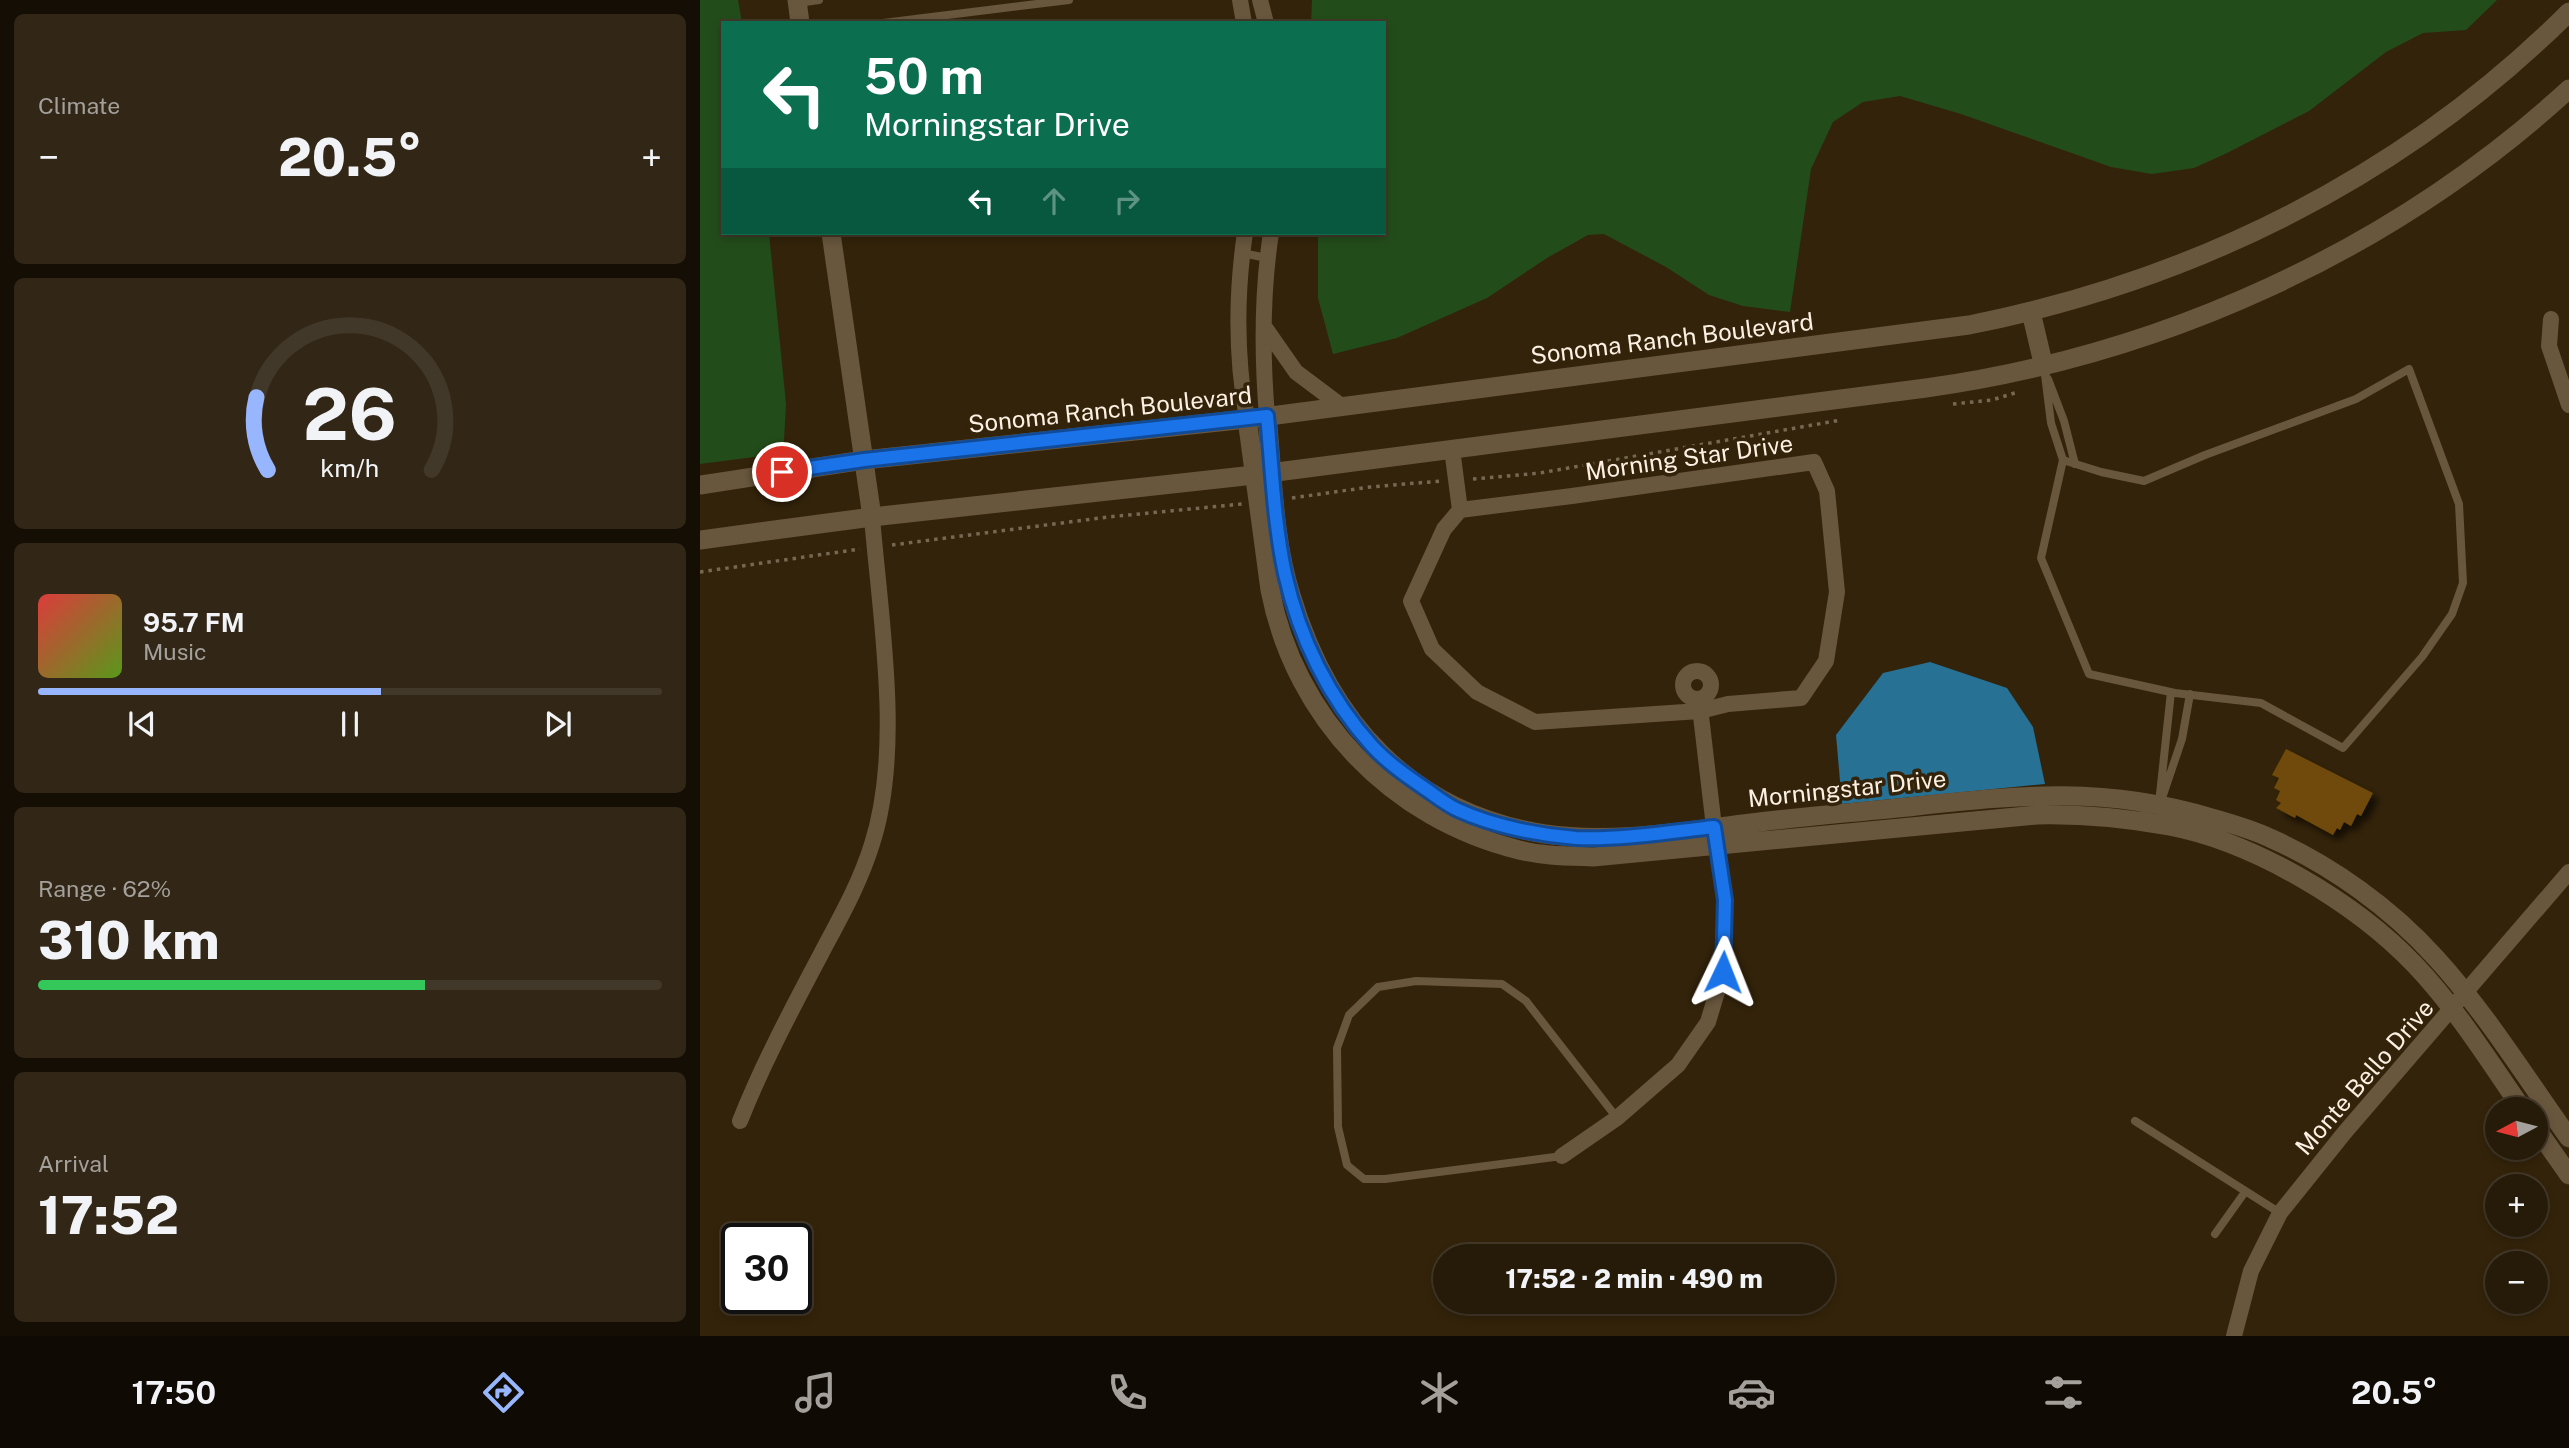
<!DOCTYPE html>
<meta charset="utf-8">
<style>
:root{--surface:#261a08;--page:#322716;--text:#f1f3f6;--muted:#a4a19c;--line:#423829;--accent:#97b6fd}
body{margin:0;font-family:"Public Sans",sans-serif;background:var(--page);color:var(--text);height:100vh;display:flex;flex-direction:column;font-size:26px;white-space:nowrap}
*{box-sizing:border-box;margin:0}
p{font-size:23px;color:var(--muted)}
.icon{flex:none;width:38px;height:38px;fill:none;stroke:currentColor;stroke-width:2;stroke-linecap:round;stroke-linejoin:round}
.map{position:relative;flex:1;overflow:hidden}
.details{display:flex;flex-direction:column;gap:14px;padding:14px;background:#150e04;width:700px}
.details>*{flex:none}
.guide{position:absolute;left:21px;top:21px;width:665px;height:214px;border-radius:0px;box-shadow:0 4px 10px #0003,0 0 0 2px var(--line);background:#0b6e4f;color:#fff;overflow:hidden}
.needle{width:46px;rotate:263deg}
.tools{position:absolute;left:1785px;top:1097px;display:grid;gap:14px}
.tools a{display:grid;place-items:center;width:63px;height:63px;border-radius:50%;background:var(--surface);box-shadow:0 4px 10px #0003,0 0 0 2px var(--line);font-size:35px}
.speed{position:absolute;left:21px;top:1223px;display:flex;gap:14px;font-size:35px;font-weight:700;text-align:center}
.speed>*{display:grid;place-content:center;width:91px;height:91px;border-radius:50%;background:var(--surface);box-shadow:0 4px 10px #0003,0 0 0 2px var(--line);line-height:1}
.speed .limit{border:4px solid #111;border-radius:10px;background:#fff;color:#111}
.pin{position:absolute;display:grid;place-items:center;width:60px;height:60px;color:#fff;margin:-30px;border:4px solid #fff;border-radius:50%;box-shadow:0 2px 7px #0007}
.me{position:absolute;width:77px;margin:-38px;rotate:2deg;stroke-linejoin:round;filter:drop-shadow(0 0 5px #0008)}
.turn{display:flex;align-items:center;gap:24px;height:147px;padding:0 28px;font-size:32px}
.turn .icon{width:91px;height:91px;stroke-width:2.5}
.turn b{display:block;font-size:49px;line-height:60px}
.lanes{display:flex;align-items:center;height:66px;padding:0 28px;background:#0003;justify-content:center;gap:35px;direction:ltr}
.lanes .off{opacity:.35}
.big{font-size:52px;font-weight:800;line-height:1.1}
.details .card{flex:1;display:flex;flex-direction:column;justify-content:center;gap:10px;min-width:0;padding:0 24px;border-radius:10px;background:var(--page)}
.details .dial{align-items:center;gap:0}
.dial svg{height:182px;overflow:visible;fill:none;stroke:var(--line);stroke-width:7;stroke-linecap:round;text-anchor:middle}
.dial text{fill:var(--text);stroke:none}
.song{display:flex;align-items:center;gap:21px}
.cover{width:84px;height:84px;border-radius:10px;background:linear-gradient(135deg,hsl(0 70% 55%),hsl(90 70% 35%))}
.played{height:7px;border-radius:4px;background:linear-gradient(90deg,var(--accent) 55%,var(--line) 55%)}
.keys{display:flex;justify-content:space-around;direction:ltr}
.heat{display:flex;justify-content:space-between;align-items:center;font-size:38px;direction:ltr}
.charge{height:10px;border-radius:5px;background:linear-gradient(90deg,#34c759 62%,var(--line) 0)}
.trip{position:absolute;left:733px;top:1244px;width:402px;height:70px;border-radius:35px;background:var(--surface);box-shadow:0 4px 10px #0003,0 0 0 2px var(--line);font-weight:800;line-height:70px;text-align:center}
.tab-bar{display:flex;height:112px;justify-content:space-around;align-items:center;background:#0f0a03;color:var(--muted)}
.tab-bar .icon{width:49px;height:49px}
.tab-bar .selected{color:var(--accent)}
.tab-bar b{font-size:32px;color:var(--text)}
main{display:flex;flex:1;min-height:0}
.map>svg:first-child{display:block}
</style>
<main>
<section class="details">
<div class="card"><p>Climate</p>
<div class="heat"><a>−</a><b class="big">20.5°</b><a>+</a></div>
</div>
<div class="card dial"><svg viewBox="0 0 100 80">
<path d="M14 69A42 42 0 1 1 86 69"/>
<path d="M14 69A42 42 0 0 1 9 37" stroke="#97b6fd"/>
<text x="50" y="56" font-size="32" font-weight="700">26</text>
<text x="50" y="72" font-size="11">km/h</text>
</svg></div>
<div class="card">
<div class="song"><i class="cover"></i><div><b>95.7 FM</b><p>Music</p></div></div>
<div class="played"></div>
<div class="keys"><svg class="icon" aria-label="previous" viewBox="0 0 24 24"><path d="M18 5L8 12l10 7zM5 5v14"/></svg><svg class="icon" aria-label="pause" viewBox="0 0 24 24"><path d="M8 5v14M16 5v14"/></svg><svg class="icon" aria-label="next" viewBox="0 0 24 24"><path d="M6 5l10 7-10 7zM19 5v14"/></svg></div>
</div>
<div class="card"><p>Range · 62%</p><b class="big">310 km</b><div class="charge"></div></div>
<div class="card"><p>Arrival</p><b class="big">17:52</b></div>
</section>
<div class="map">
<svg width="1869" height="1336" viewBox="0 0 1869 1336">
<defs>
<filter id="shadow"><feDropShadow dx="6" dy="6" stdDeviation="3.5" flood-color="#0009"/></filter>
</defs>
<rect width="100%" height="100%" fill="#33230a"/>
<path fill="#234c1b" d="M0,0H38L42,23H23V233H69L86,404L84,441L62,456L0,464Z
M612,0H1797L1766,30L1723,33L1686,52L1609,111L1527,153L1494,168L1452,174L1411,167L1261,114L1200,96L1163,102L1133,122L1111,169L1090,312L1043,306L1009,295L966,267L904,234L888,235L847,258L787,298L697,338L633,354L618,298V233H684V23H611Z"/>
<path fill="#267194" d="M1230,662L1307,688L1333,727L1345,784L1142,804L1136,735L1183,673Z"/>
<path fill="#704a07" filter="url(#shadow)" d="M1586,749L1673,793L1661,816L1657,814L1651,826L1644,822L1640,830L1637,828L1633,835L1596,815L1595,818L1576,808L1581,803L1576,800L1580,791L1574,788L1579,778L1572,775Z"/>
<g fill="none" stroke-linecap="round" stroke-linejoin="round">
<path stroke="#766852" stroke-width="3.5" stroke-dasharray="3.5 5" stroke-linecap="butt" d="M1253,404L1292,400L1318,392
M773,479L840,473L1141,420
M592,498L670,487L741,481
M192,545L408,517L542,504
M0,572L160,549"/>
<path stroke="#68563d" stroke-width="8" d="M98,3L119,0
M183,23L369,0
M542,253L567,258
M1344,367L1351,423L1363,460L1341,558L1389,674L1475,693L1561,703L1643,748L1722,657L1752,614L1763,583L1759,504L1709,369L1656,399L1505,455L1444,481L1401,472L1363,460
M1348,379L1364,421L1375,464
M1460,794L1471,692
M1460,804L1482,739L1490,694
M1435,1121L1580,1213
M862,1156L685,1179H664L647,1165L638,1127L637,1048L649,1015L678,987L716,981L802,984L826,1001L917,1118
M1515,1234L1545,1192"/>
<path stroke="#68563d" stroke-width="16" d="M540,0L544,23
M560,0L566,23
M545,233C536,294 536,358 547,419
M1851,319L1849,346L1869,405
M566,329L596,372L640,405
M567,416C562,356 562,292 571,233
M752,449L760,510
M1114,462L1127,491L1137,592L1126,661L1101,698L1028,704L1000,711L835,722L777,692L732,649L711,601L744,529L760,510L872,496Z
M983 685a14 14 0 1 1 28 0a14 14 0 1 1-28 0Z
M40,1121C63,1063 92,1009 121,954C140,918 160,883 172,844C203,748 180,617 172,517
M862,1156L917,1118L978,1065L1008,1022L1023,972L1025,900L1014,827L999,699
M1534,1336L1551,1271L1580,1213L1645,1132L1869,872"/>
<path stroke="#68563d" stroke-width="19" d="M97,0L100,23
M131,233L172,517
M567,416C573,475 573,538 591,595C629,722 710,813 845,834C911,844 985,831 1051,823C1099,817 1148,813 1197,808C1312,796 1399,784 1512,818C1532,824 1551,829 1570,838C1631,865 1691,908 1736,958C1786,1013 1826,1078 1869,1138
M547,419L570,590C595,718 692,819 819,850C843,856 868,856 893,857L1337,815C1382,814 1425,818 1469,826C1554,842 1656,903 1715,965C1756,1008 1789,1061 1823,1110
M1836,1128L1869,1175"/>
<path stroke="#68563d" stroke-width="19" d="M1331,312L1344,367
M0,485L164,460L547,419L1269,325C1495,280 1705,176 1869,12
M0,540L172,517L554,475L1226,388C1463,355 1692,251 1869,89"/>
</g>
<g fill="none" stroke-linecap="round" stroke-linejoin="round">
<defs>
<path id="route" d="M82,472L164,460L567,416C572,468 574,523 585,574C599,637 629,699 673,747C689,764 708,777 727,790C737,797 747,805 758,810C793,826 838,835 876,838C921,840 969,832 1014,827L1025,900L1023,972"/>
</defs>
<use href="#route" stroke="#114b97" stroke-width="18"/>
<use href="#route" stroke="#1a73e8" stroke-width="12"/>
</g>
<g text-anchor="middle" dominant-baseline="central" stroke-width="7" stroke-linejoin="round" paint-order="stroke">
<g font-size="24" fill="#fbf0e2" stroke="#33230a">
<text transform="translate(972 338) rotate(-7)">Sonoma Ranch Boulevard</text>
<text transform="translate(410 409) rotate(-6)">Sonoma Ranch Boulevard</text>
<text transform="translate(989 457) rotate(-8)">Morning Star Drive</text>
<text transform="translate(1147 788) rotate(-6)">Morningstar Drive</text>
<text transform="translate(1664 1077) rotate(-49)">Monte Bello Drive</text>
</g>
</g>
</svg>
<div class="tools">
<a><svg class="needle" viewBox="-14 -14 28 28"><path d="M0-13l5 13h-10z" fill="#e53935"/><path d="M0 13l5-13h-10z" fill="#a4a19c"/></svg></a>
<a>+</a>
<a>−</a>
</div>
<div class="speed"><div class="limit">30</div></div>
<div class="pin" style="left:82px;top:472px;background:#d93025"><svg class="icon" aria-label="arrive" viewBox="0 0 24 24"><path d="M6 21V4h12l-3 4 3 4H6"/></svg></div>
<svg class="me" style="left:1023px;top:972px" viewBox="-20 -20 40 40"><path d="M0-17L14 15 0 8-14 15z" fill="#1a73e8" stroke="#fff" stroke-width="4"/></svg>
<div class="trip">17:52 · 2 min · 490 m</div>
<div class="guide">
<div class="turn"><svg class="icon" aria-label="left" viewBox="0 0 24 24"><path d="M17 20v-9H6M10 6l-5 5 5 5"/></svg><div><b>50 m</b>Morningstar Drive</div></div>
<div class="lanes"><svg class="icon" aria-label="left" viewBox="0 0 24 24"><path d="M17 20v-9H6M10 6l-5 5 5 5"/></svg><svg class="icon off" aria-label="ahead" viewBox="0 0 24 24"><path d="M12 20V5M6 11l6-6 6 6"/></svg><svg class="icon off" aria-label="right" viewBox="0 0 24 24"><path d="M7 20v-9h11M14 6l5 5-5 5"/></svg></div>
</div>
</div>
</main>
<nav class="tab-bar">
<b>17:50</b>
<svg class="icon selected" aria-label="directions" viewBox="0 0 24 24"><path d="M12 3l9 9-9 9-9-9zM9 14v-3h6M13 9l2 2-2 2"/></svg>
<svg class="icon" aria-label="music" viewBox="0 0 24 24"><path d="M9 18V5l10-2v13"/><circle cx="6" cy="18" r="3"/><circle cx="16" cy="16" r="3"/></svg>
<svg class="icon" aria-label="phone" viewBox="0 0 24 24"><path d="M5 4h4l2 5-3 2q2 4 5 5l2-3 5 2v4C11 20 4 13 5 4z"/></svg>
<svg class="icon" aria-label="climate" viewBox="0 0 24 24"><path d="M12 3v18M4 7l16 10M4 17L20 7"/></svg>
<svg class="icon" aria-label="car" viewBox="0 0 24 24"><path d="M5 17H2v-5l4-1 3-4h7l3 4 3 1v5h-3M9 17h6M6 11h13"/><circle cx="7" cy="17" r="2"/><circle cx="17" cy="17" r="2"/></svg>
<svg class="icon" aria-label="filters" viewBox="0 0 24 24"><path d="M4 7h16M4 17h16"/><circle cx="9" cy="7" r="2"/><circle cx="15" cy="17" r="2"/></svg>
<b>20.5°</b>
</nav>
